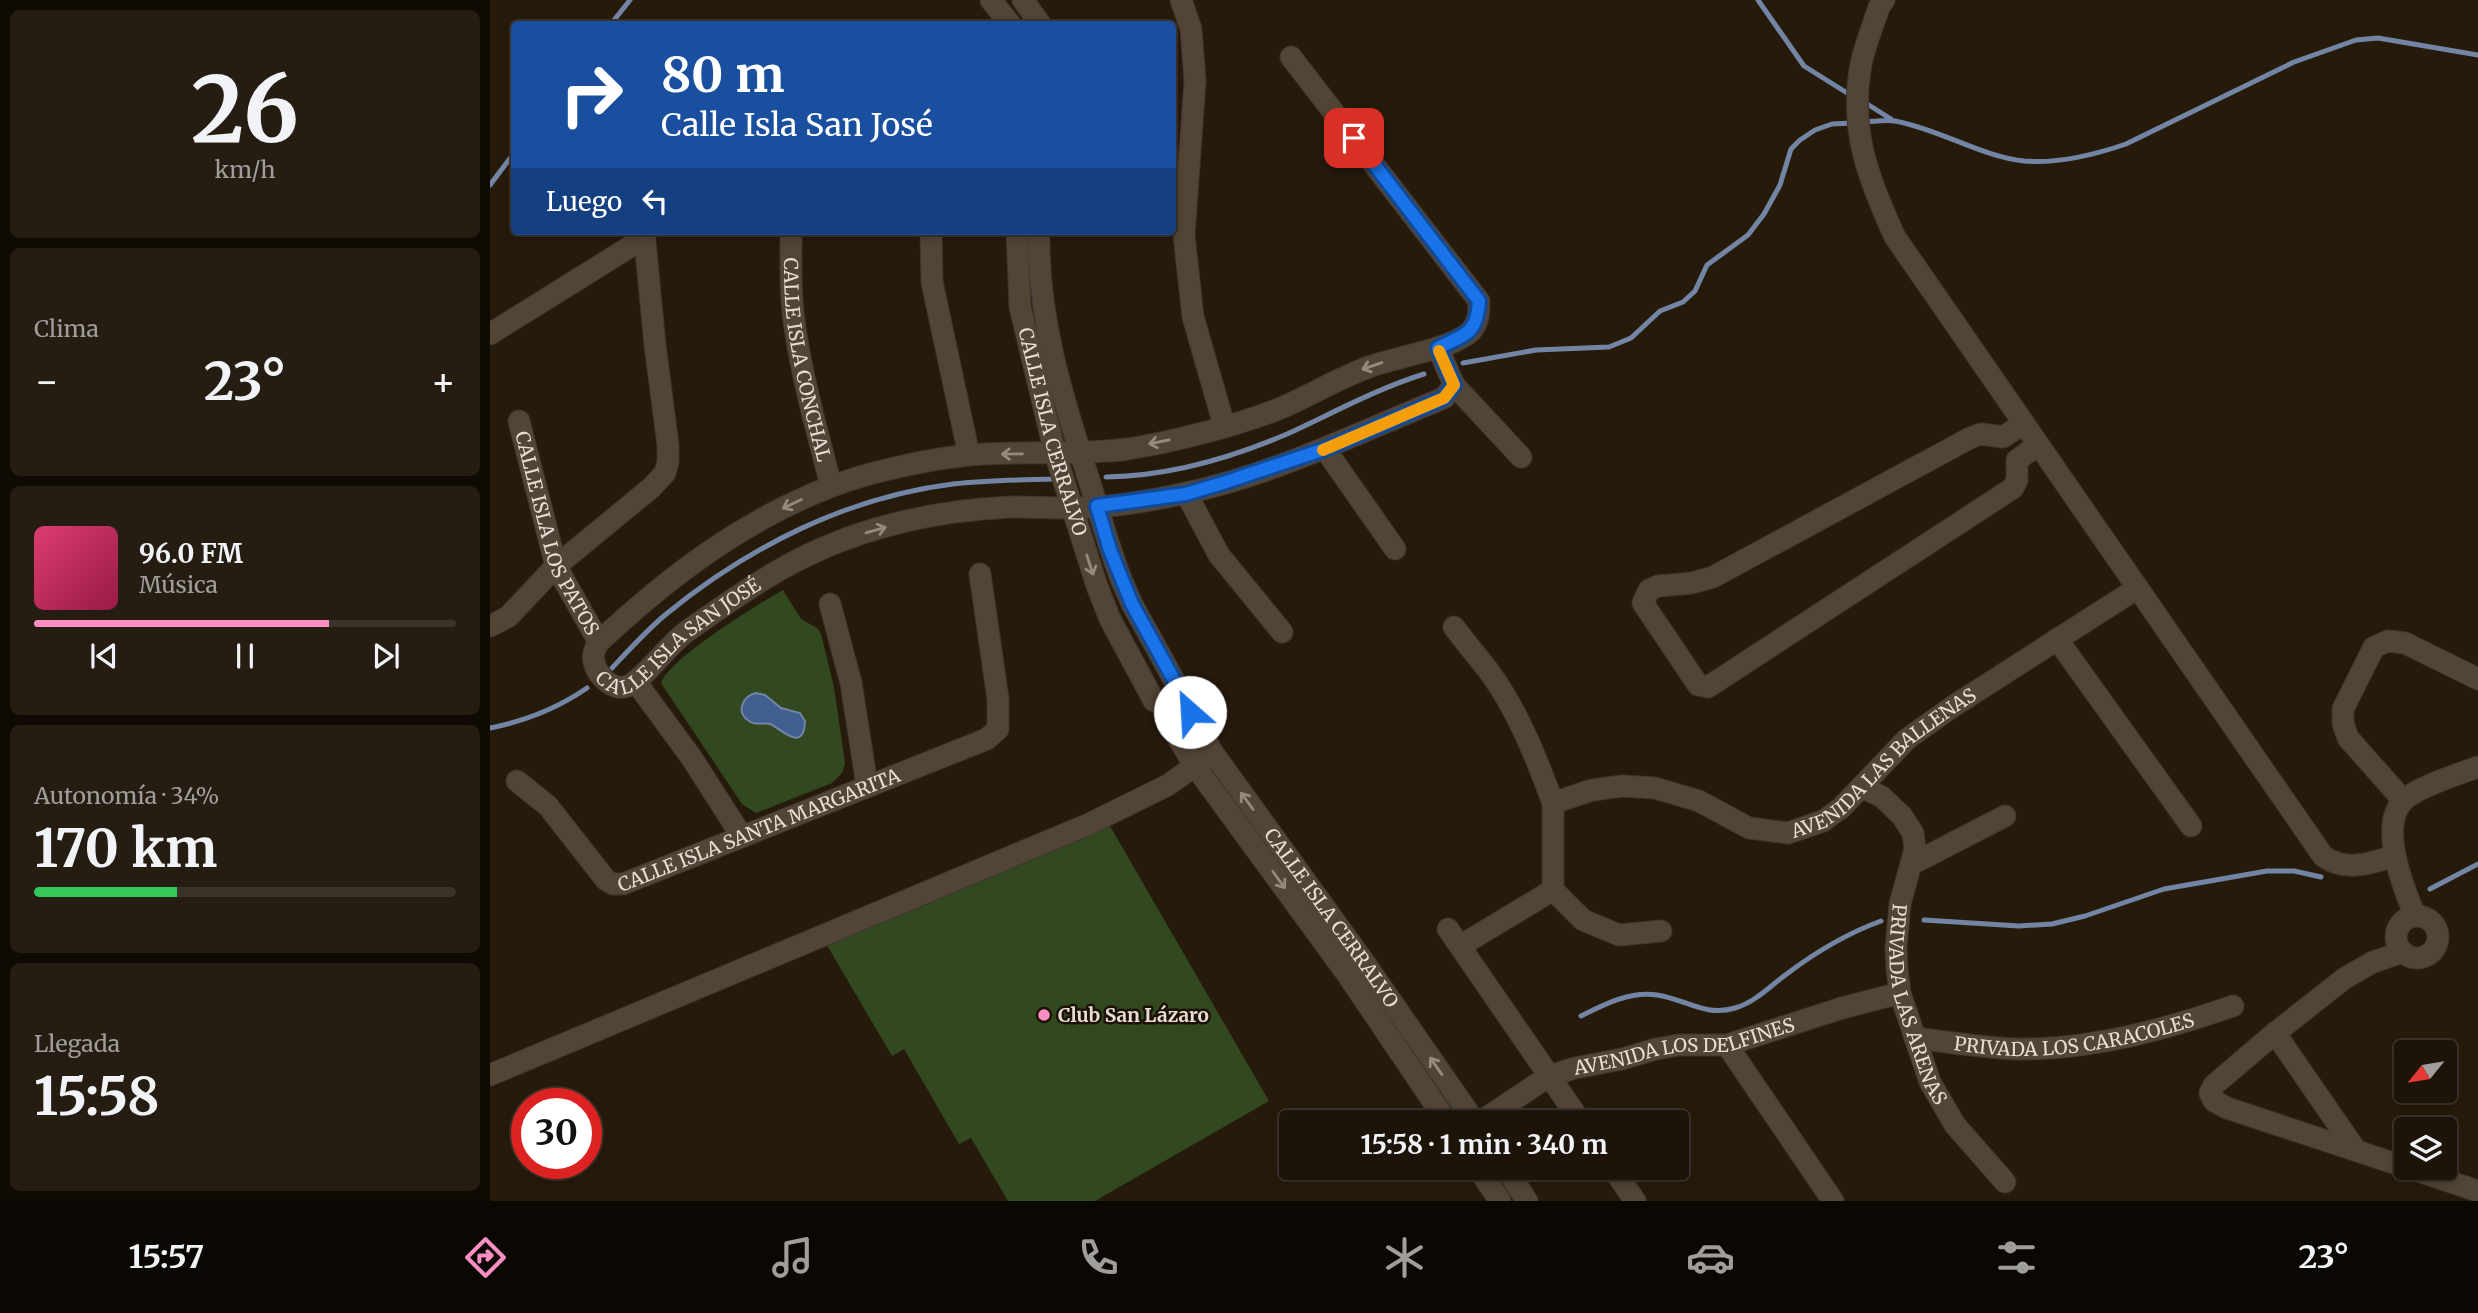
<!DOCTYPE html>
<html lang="es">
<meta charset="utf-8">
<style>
:root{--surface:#1c1408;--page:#251d12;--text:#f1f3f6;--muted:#a09e9c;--line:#3a3329;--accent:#fb8fc4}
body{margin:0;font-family:Merriweather,serif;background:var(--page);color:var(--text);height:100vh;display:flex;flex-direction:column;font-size:26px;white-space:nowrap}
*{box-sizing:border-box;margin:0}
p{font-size:23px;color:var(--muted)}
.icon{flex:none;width:38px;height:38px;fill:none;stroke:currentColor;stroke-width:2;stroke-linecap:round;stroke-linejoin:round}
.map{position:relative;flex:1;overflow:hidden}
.side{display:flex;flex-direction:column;gap:10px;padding:10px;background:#0f0b04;width:490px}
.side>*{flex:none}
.guide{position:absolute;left:21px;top:21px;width:665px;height:214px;border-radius:7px;box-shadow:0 4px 10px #0003,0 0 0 2px var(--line);background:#1a4fa0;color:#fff;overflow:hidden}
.needle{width:46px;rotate:240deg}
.buttons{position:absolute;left:1904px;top:1040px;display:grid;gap:14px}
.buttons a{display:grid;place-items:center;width:63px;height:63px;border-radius:7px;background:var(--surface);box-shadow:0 4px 10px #0003,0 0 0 2px var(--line);font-size:35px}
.speed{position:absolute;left:21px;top:1088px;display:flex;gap:14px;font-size:35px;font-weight:700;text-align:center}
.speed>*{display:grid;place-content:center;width:91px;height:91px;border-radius:50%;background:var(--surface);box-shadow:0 4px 10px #0003,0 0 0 2px var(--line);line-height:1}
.speed .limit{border:10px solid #d22;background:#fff;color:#111}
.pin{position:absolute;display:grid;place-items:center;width:60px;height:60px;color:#fff;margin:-30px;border-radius:14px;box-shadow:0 4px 10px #0006}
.me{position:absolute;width:77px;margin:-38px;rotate:334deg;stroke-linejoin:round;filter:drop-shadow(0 0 5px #0008)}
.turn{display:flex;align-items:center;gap:24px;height:147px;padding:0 35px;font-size:32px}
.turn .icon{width:91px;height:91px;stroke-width:2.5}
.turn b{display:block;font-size:49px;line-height:60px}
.then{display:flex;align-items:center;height:66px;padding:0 35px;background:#0003;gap:14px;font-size:26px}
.big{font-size:52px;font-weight:700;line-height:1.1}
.side .widget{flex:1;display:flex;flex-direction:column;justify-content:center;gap:10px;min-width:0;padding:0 24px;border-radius:10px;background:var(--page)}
.side .dial{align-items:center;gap:0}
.dial b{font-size:91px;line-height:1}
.song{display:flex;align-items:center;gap:21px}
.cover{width:84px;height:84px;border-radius:10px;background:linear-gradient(135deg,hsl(340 70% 55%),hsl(340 70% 35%))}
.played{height:7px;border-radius:4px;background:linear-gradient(90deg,var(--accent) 70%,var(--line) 70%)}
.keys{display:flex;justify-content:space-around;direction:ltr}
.heat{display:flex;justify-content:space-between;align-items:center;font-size:38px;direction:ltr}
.charge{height:10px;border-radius:5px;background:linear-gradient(90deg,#34c759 34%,var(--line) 0)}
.trip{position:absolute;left:789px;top:1110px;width:410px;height:70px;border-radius:7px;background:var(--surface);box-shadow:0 4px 10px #0003,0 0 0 2px var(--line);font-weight:700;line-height:70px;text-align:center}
.tabs{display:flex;height:112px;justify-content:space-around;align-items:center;background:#0b0803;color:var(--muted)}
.tabs .icon{width:49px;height:49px}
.tabs .current{color:var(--accent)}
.tabs b{font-size:32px;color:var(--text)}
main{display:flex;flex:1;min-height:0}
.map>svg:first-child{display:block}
</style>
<main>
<section class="side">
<div class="widget dial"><b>26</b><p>km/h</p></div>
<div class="widget"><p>Clima</p>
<div class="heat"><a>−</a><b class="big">23°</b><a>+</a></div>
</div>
<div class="widget">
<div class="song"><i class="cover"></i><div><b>96.0 FM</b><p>Música</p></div></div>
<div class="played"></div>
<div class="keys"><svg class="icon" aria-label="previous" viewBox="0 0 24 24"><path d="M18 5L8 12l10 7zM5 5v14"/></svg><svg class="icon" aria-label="pause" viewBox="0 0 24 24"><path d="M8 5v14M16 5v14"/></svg><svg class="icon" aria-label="next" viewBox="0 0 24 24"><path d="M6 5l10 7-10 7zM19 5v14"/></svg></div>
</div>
<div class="widget"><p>Autonomía · 34%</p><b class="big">170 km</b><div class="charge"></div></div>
<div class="widget"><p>Llegada</p><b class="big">15:58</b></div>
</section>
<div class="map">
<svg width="1988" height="1201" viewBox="0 0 1988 1201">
<rect width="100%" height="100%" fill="#261a0b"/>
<path fill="#314820" d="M293,590L311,619L327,628L331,634L344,687L355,763L352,773L342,783L266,813L252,804L171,683C180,658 267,605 293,590Z
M620,826L779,1101L605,1201H518L481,1138L469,1144L414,1049L402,1056L335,942Z"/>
<path fill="#405f8f" stroke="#7285a4" stroke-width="2" d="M266,693L275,695L291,708L310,713L315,721C314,755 289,727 280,724C273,722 265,726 259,721C245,712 253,696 266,693Z"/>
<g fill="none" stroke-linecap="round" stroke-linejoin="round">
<path stroke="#7285a4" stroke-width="5" d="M1268,0L1314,66L1362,96
M121,24L140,0
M1374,102L1401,119
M1372,122C1382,122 1395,119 1405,121C1449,129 1490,156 1534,161C1569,164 1604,155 1636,144L1804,62L1866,40L1888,38L1988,55
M0,185L24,153
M973,363L1046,350L1119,347L1141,338L1170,311L1193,302L1205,291L1217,265L1258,235L1274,214L1290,185L1301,149L1310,140L1325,130L1342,124L1362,123
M616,477C677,476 741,458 797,434C843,413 886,389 934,374
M122,668C139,650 156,631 175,615C258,547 357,497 463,484C497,480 531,480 565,479
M0,728C35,721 68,708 97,688
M1940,889L1988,864
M1434,920L1529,926L1562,924L1595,916L1674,889L1777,871H1804L1831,877
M1091,1016C1115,1004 1140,991 1167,995C1195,999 1215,1017 1245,1008C1266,1002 1281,985 1298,973C1326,952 1358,933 1391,921"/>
<defs>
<g id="minor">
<path d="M501,0L520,24"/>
<path d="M533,0L550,24"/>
<path d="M691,0L701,29L705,81L694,235L703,317L734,425"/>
<path d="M1394,0L1389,7C1383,26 1375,45 1371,64C1359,130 1378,178 1405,237L1833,856C1857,873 1879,863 1905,856"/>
<path id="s1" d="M801,57L989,301C989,312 989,322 981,331C965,348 906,357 882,366C849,377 819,397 786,410C745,426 682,442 638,449C585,456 532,450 479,455C439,459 378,472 340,487C252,521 177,578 109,642C105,648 102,655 104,662C107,676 124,692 138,686C154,679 178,645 196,632C227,610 259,587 293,568C362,529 443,510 522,507C541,507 561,508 580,508C616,508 660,501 696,493C786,474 869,432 954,398L964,385L948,348"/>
<path id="s2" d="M301,231C301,263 300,296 305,328C313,382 328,434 341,486"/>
<path d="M441,231L442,282L479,455"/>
<path id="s3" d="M527,231L530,307L565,453L607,586L620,619L664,701"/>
<path d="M549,231C547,316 572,396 598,477C609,511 618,545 631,579L642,604L689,689"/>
<path d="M0,334L154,238"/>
<path d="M964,385L1031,457"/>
<path id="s4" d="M29,421L66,566L109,642"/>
<path d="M1533,424L1513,437L1491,434L1480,438L1223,577L1202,583L1168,586L1159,590L1153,603L1208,685L1218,687L1523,488L1527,480V460L1548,445"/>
<path d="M835,449L905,549"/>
<path d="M696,493L729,555L792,632"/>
<path d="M340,604L361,683L377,785"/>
<path d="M0,626L18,617L66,566L161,488L175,473L178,462V445L165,345L154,231"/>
<path d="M964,627C975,642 987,656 998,670C1027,709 1046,757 1063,803"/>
<path d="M1567,639L1701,826"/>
<path d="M146,682L201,757L251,835"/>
<path id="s5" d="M700,712L723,753L874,962L985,1122"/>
<path d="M680,725L705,766L857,974L957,1122"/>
<path id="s6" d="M27,781L58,806L116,880L123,884H133L497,739L508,729V699L490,574"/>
<path id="s7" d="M1372,787L1392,797L1412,816L1423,833L1425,849L1410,904L1406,948L1407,969L1410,993L1440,1082L1465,1125L1515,1182"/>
<path d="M1913,800L1858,738L1853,723V709L1884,647L1898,641L1915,643L1988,679"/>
<path d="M1422,864L1515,816"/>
<path d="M1063,890L1093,920L1129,935L1171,931"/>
<path d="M1925,916C1914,888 1888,827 1913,801C1925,788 1971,773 1988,767"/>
<circle cx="1927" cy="937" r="21"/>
<path d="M958,929L1091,1122"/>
<path id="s8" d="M970,946L1063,890V803L1102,790L1133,786L1165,788L1209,801L1259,828L1298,833L1333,821L1351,808L1417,739L1462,707L1646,589"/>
<path d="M1913,952L1883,962L1855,978L1785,1033L1724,1085L1720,1093L1724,1101L1737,1108L1988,1191"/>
<path d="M1785,1033L1865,1149"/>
<path id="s9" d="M1425,1038C1458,1042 1493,1048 1527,1049C1600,1050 1674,1030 1743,1006"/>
<path d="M1237,1045L1343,1201"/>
<path d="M0,1075L599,824L678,785L723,753"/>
<path id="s10" d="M990,1122L1059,1076L1085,1068L1132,1059L1166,1049L1189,1045H1237L1352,1008L1410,993"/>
<path d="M987,1167L1010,1201"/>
<path d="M1015,1167L1037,1201"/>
<path d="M1122,1167L1145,1201"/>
</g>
</defs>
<use href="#minor" stroke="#3e352f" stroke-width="23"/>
<use href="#minor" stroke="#534535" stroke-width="21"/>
</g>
<defs><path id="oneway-shaft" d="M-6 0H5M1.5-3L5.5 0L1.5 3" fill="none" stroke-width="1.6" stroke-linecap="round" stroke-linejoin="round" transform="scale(1.75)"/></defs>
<g stroke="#958a7d">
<use href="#oneway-shaft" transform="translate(882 366) rotate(161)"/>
<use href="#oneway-shaft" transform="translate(669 442) rotate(169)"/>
<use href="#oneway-shaft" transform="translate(522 454) rotate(179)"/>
<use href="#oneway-shaft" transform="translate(302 504) rotate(154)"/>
<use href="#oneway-shaft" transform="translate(386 530) rotate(-16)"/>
<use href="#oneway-shaft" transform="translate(600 565) rotate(72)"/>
<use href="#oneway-shaft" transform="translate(757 801) rotate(-126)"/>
<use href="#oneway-shaft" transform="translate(789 880) rotate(54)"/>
<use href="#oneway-shaft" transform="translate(946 1066) rotate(-125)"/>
</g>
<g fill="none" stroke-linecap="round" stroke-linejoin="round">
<defs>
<path id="route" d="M700,712L699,698L689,689L642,604L620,550L607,506L696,494L736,482L835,449L954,398L964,385L948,348C975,334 987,335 989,301L864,138"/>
</defs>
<use href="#route" stroke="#114b97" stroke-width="18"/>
<use href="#route" stroke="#1a73e8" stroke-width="12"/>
<path stroke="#f59e0b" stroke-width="12" d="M833,450L954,398L964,385L949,351"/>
</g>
<circle fill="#fb8fc4" stroke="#1c1104" stroke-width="2.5" cx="554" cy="1015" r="7"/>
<g text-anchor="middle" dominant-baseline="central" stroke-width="5" stroke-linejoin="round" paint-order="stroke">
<g font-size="19" fill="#e6ded4" stroke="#1c1104">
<text stroke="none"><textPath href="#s2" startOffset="130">CALLE ISLA CONCHAL</textPath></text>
<text stroke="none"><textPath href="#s3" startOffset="205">CALLE ISLA CERRALVO</textPath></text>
<text stroke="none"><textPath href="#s4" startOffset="119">CALLE ISLA LOS PATOS</textPath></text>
<text stroke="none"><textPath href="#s1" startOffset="1421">CALLE ISLA SAN JOSÉ</textPath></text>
<text stroke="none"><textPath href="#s8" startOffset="562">AVENIDA LAS BALLENAS</textPath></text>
<text stroke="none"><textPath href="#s6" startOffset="298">CALLE ISLA SANTA MARGARITA</textPath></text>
<text stroke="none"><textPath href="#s5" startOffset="250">CALLE ISLA CERRALVO</textPath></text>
<text stroke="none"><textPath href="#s7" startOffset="247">PRIVADA LAS ARENAS</textPath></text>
<text stroke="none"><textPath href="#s9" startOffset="161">PRIVADA LOS CARACOLES</textPath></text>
<text stroke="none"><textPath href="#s10" startOffset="222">AVENIDA LOS DELFINES</textPath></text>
</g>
<g font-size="19" font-weight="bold" fill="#e6ded4" stroke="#1c1104" text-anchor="start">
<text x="568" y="1015">Club San Lázaro</text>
</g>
</g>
</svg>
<div class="buttons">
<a><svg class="needle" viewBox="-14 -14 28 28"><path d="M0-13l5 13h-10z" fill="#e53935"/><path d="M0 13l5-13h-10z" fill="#a09e9c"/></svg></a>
<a><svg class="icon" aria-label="layers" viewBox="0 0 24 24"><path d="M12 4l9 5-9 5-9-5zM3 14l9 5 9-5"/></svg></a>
</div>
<div class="speed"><div class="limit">30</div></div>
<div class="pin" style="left:864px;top:138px;background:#d93025"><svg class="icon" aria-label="arrive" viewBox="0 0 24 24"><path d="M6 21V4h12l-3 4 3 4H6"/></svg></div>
<svg class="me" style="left:700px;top:712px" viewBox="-20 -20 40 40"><circle r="19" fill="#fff"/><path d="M0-13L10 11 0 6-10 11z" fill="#1a73e8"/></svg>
<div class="trip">15:58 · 1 min · 340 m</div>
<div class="guide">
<div class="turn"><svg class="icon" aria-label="right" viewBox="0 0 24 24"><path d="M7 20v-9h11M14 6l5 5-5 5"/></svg><div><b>80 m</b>Calle Isla San José</div></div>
<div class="then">Luego<svg class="icon" aria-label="left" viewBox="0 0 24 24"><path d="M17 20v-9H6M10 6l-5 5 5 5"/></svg></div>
</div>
</div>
</main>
<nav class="tabs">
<b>15:57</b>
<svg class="icon current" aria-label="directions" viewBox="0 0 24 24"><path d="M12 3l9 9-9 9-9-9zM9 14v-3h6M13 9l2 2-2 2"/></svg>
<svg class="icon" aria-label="music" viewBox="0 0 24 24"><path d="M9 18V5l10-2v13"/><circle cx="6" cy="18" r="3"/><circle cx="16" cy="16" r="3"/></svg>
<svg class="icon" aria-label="phone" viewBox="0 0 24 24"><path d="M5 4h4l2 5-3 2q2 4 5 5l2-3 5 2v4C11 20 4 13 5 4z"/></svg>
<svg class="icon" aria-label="climate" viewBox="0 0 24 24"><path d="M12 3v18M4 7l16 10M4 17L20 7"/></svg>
<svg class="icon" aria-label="car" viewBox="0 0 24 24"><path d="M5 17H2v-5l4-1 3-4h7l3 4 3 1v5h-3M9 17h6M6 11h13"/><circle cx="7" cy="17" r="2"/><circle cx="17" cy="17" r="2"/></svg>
<svg class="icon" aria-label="filters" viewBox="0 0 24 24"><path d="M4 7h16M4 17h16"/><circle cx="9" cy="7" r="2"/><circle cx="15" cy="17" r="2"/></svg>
<b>23°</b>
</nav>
